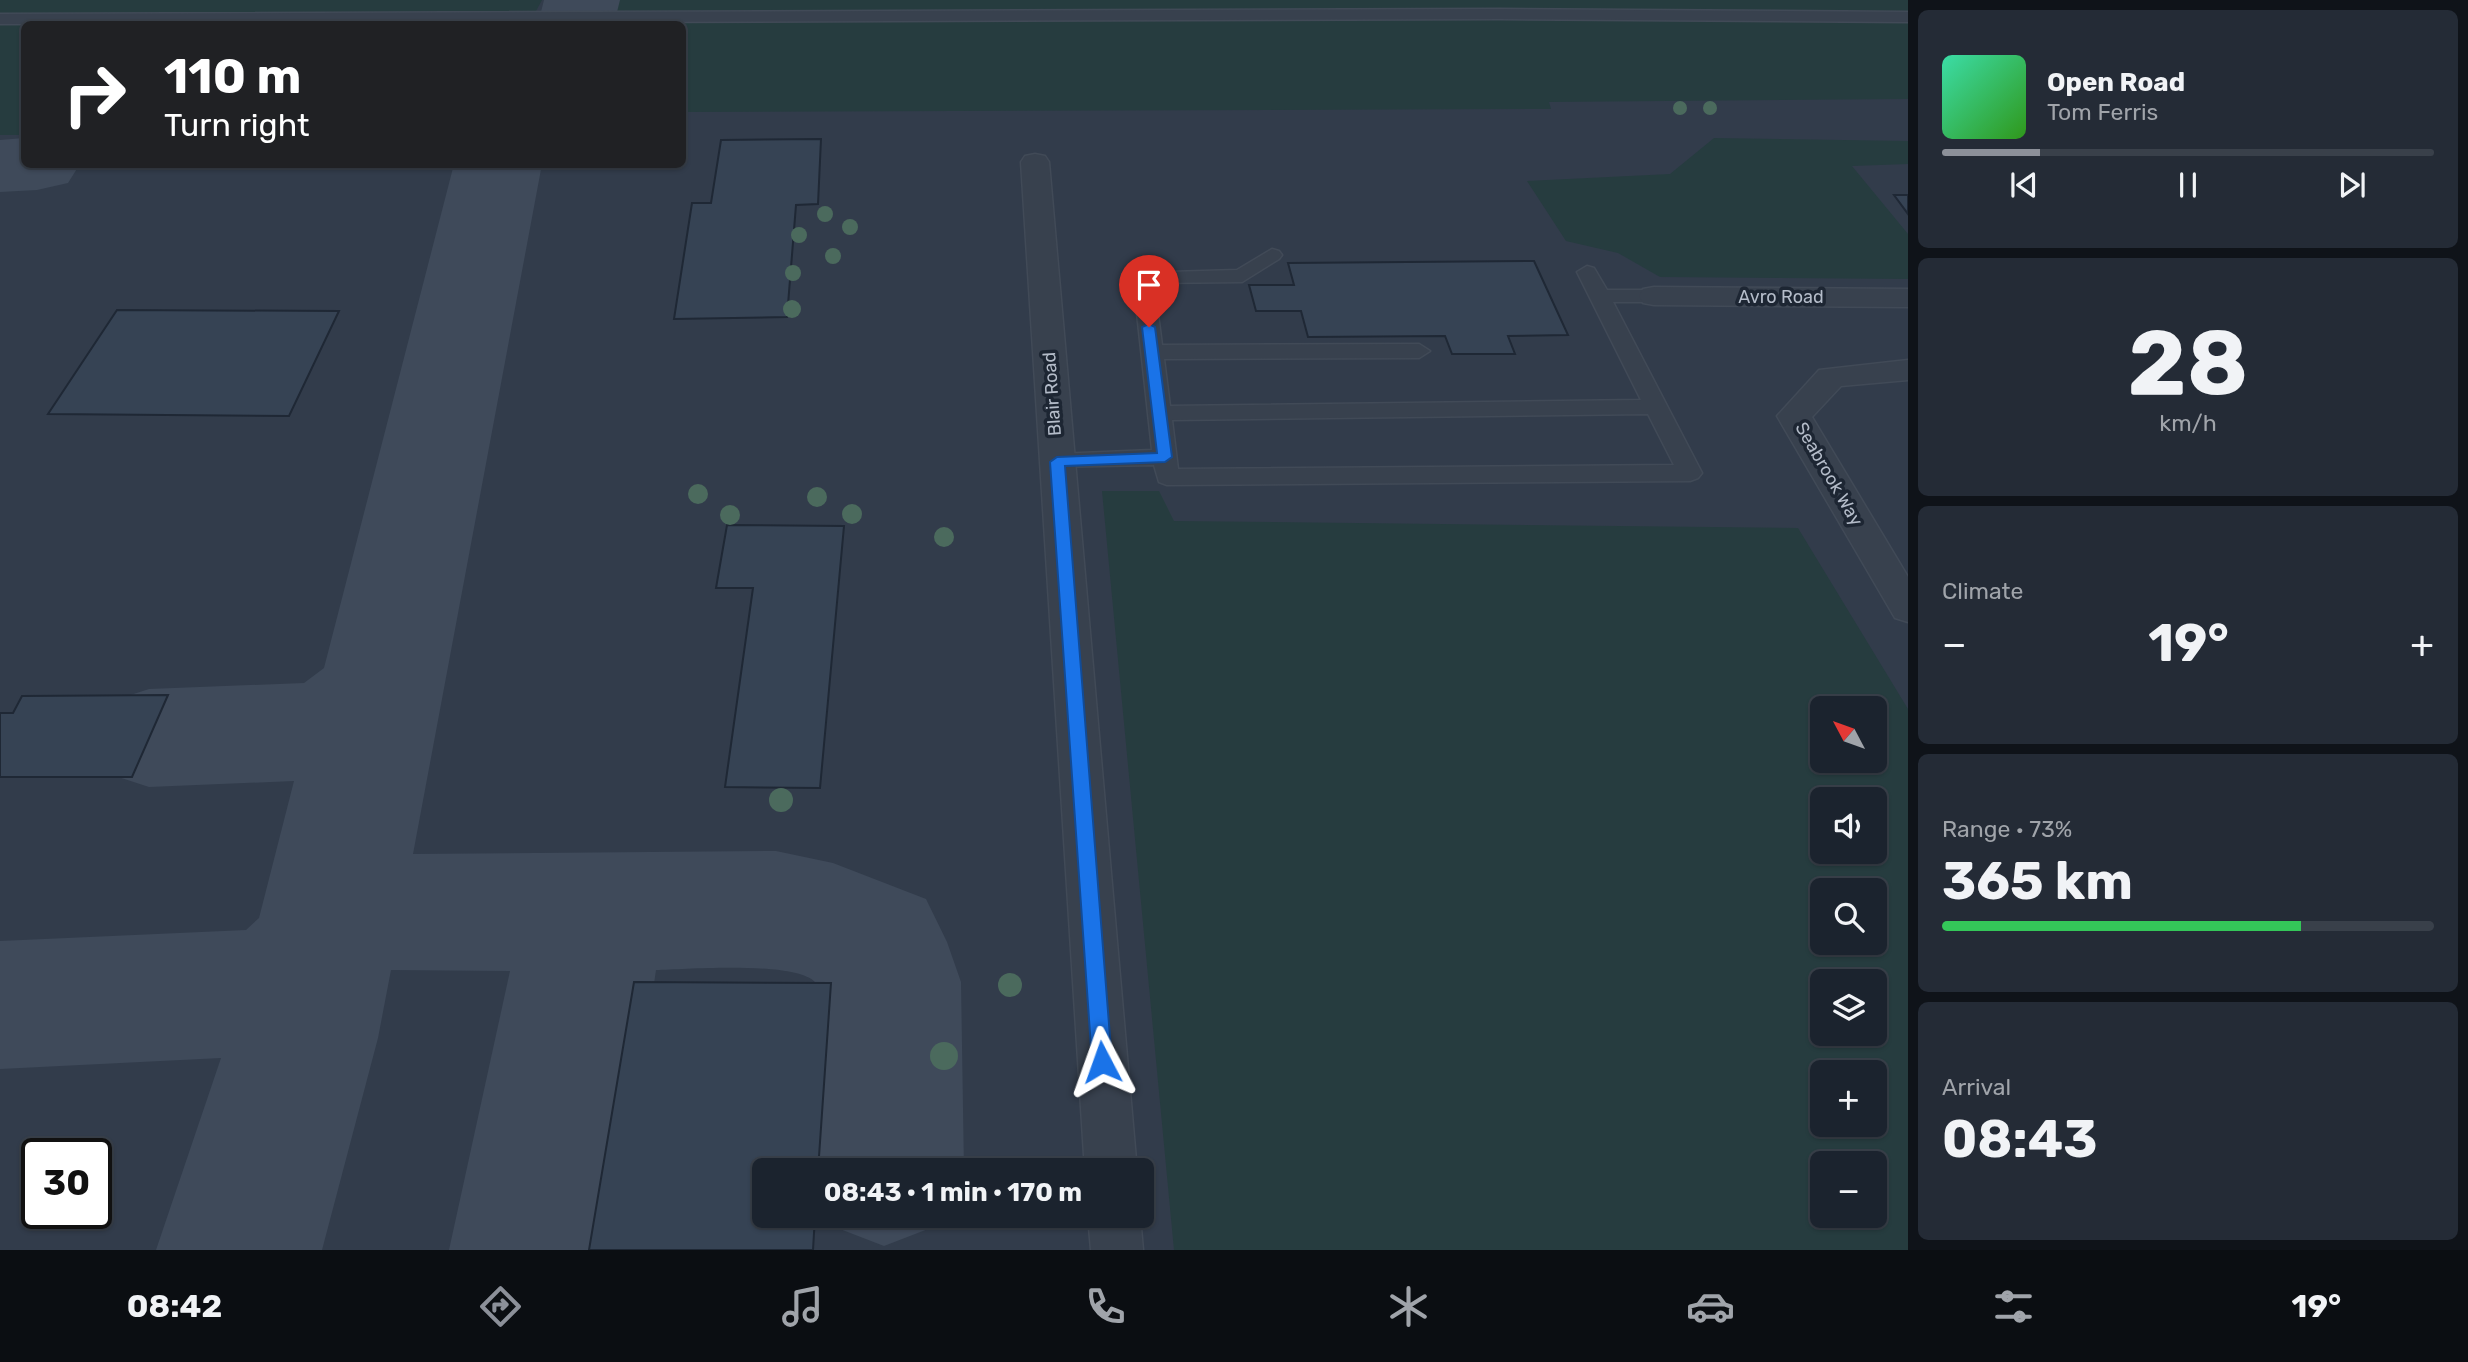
<!DOCTYPE html>
<meta charset="utf-8">
<style>
:root{--surface:#1b232e;--page:#242b36;--text:#f1f3f6;--muted:#a0a4aa;--line:#39404a;--accent:#8c9099}
body{margin:0;font-family:Rubik,sans-serif;background:var(--page);color:var(--text);height:100vh;display:flex;flex-direction:column;font-size:26px;white-space:nowrap}
*{box-sizing:border-box;margin:0}
p{font-size:23px;color:var(--muted)}
.icon{flex:none;width:38px;height:38px;fill:none;stroke:currentColor;stroke-width:2;stroke-linecap:round;stroke-linejoin:round}
.map{position:relative;flex:1;overflow:hidden}
.drawer{display:flex;flex-direction:column;gap:10px;padding:10px;background:#0f1319;width:560px}
.drawer>*{flex:none}
.banner{position:absolute;left:21px;top:21px;width:665px;height:147px;border-radius:10px;box-shadow:0 2px 5px #0004,0 0 0 2px var(--line);background:#202124;color:#fff;overflow:hidden}
.needle{width:46px;rotate:311deg}
.controls{position:absolute;left:1810px;top:696px;display:grid;gap:14px}
.controls a{display:grid;place-items:center;width:77px;height:77px;border-radius:10px;background:var(--surface);box-shadow:0 2px 5px #0004,0 0 0 2px var(--line);font-size:35px}
.speed{position:absolute;left:21px;top:1138px;display:flex;gap:14px;font-size:35px;font-weight:700;text-align:center}
.speed>*{display:grid;place-content:center;width:91px;height:91px;border-radius:50%;background:var(--surface);box-shadow:0 2px 5px #0004,0 0 0 2px var(--line);line-height:1}
.speed .limit{border:4px solid #111;border-radius:10px;background:#fff;color:#111}
.pin{position:absolute;display:grid;place-items:center;width:60px;height:60px;color:#fff;margin:-72px -30px;border-radius:50% 50% 50% 0;rotate:-45deg;box-shadow:0 0 7px #0007}
.pin .icon{rotate:45deg}
.me{position:absolute;width:77px;margin:-38px;rotate:356deg;stroke-linejoin:round;filter:drop-shadow(0 0 5px #0008)}
.turn{display:flex;align-items:center;gap:24px;height:147px;padding:0 28px;font-size:32px}
.turn .icon{width:91px;height:91px;stroke-width:2.5}
.turn b{display:block;font-size:49px;line-height:60px}
.big{font-size:52px;font-weight:700;line-height:1.1}
.drawer .widget{flex:1;display:flex;flex-direction:column;justify-content:center;gap:10px;min-width:0;padding:0 24px;border-radius:10px;background:var(--page)}
.drawer .dial{align-items:center;gap:0}
.dial b{font-size:91px;line-height:1}
.song{display:flex;align-items:center;gap:21px}
.cover{width:84px;height:84px;border-radius:10px;background:linear-gradient(135deg,hsl(160 70% 55%),hsl(110 70% 35%))}
.played{height:7px;border-radius:4px;background:linear-gradient(90deg,var(--accent) 20%,var(--line) 20%)}
.keys{display:flex;justify-content:space-around;direction:ltr}
.heat{display:flex;justify-content:space-between;align-items:center;font-size:38px;direction:ltr}
.charge{height:10px;border-radius:5px;background:linear-gradient(90deg,#34c759 73%,var(--line) 0)}
.trip{position:absolute;left:752px;top:1158px;width:402px;height:70px;border-radius:10px;background:var(--surface);box-shadow:0 2px 5px #0004,0 0 0 2px var(--line);font-weight:700;line-height:70px;text-align:center}
.tab-bar{display:flex;height:112px;justify-content:space-around;align-items:center;background:#0b0e12;color:var(--muted)}
.tab-bar .icon{width:49px;height:49px}
.tab-bar .selected{color:var(--accent)}
.tab-bar b{font-size:32px;color:var(--text)}
main{display:flex;flex:1;min-height:0}
.map>svg:first-child{display:block}
</style>
<main>
<div class="map">
<svg width="1908" height="1250" viewBox="0 0 1908 1250">
<rect width="100%" height="100%" fill="#242f3e"/>
<path fill="#323c4b" fill-rule="evenodd" d="M0,0H1908V1250H0ZM24,24H682V164H24ZM1822,709H1874V761H1822ZM1822,800H1874V852H1822ZM1822,891H1874V943H1822ZM1822,982H1874V1034H1822ZM1822,1073H1874V1125H1822ZM37,1153H96V1213H37ZM1822,1164H1874V1216H1822ZM765,1171H1143V1216H765Z"/>
<path fill="#263c3f" fill-rule="evenodd" d="M0,0H542L529,24H24V135H0Z
M613,0H1908V99L1549,102L1551,109L683,112L682,24H609Z
M1714,138L1908,141V164L1852,166L1908,234V279L1660,277L1618,253L1566,241L1527,181L1670,174Z
M1102,491H1159L1174,521L1798,528L1908,709V1250H1174ZM1822,709H1874V761H1822ZM1822,800H1874V852H1822ZM1822,891H1874V943H1822ZM1822,982H1874V1034H1822ZM1822,1073H1874V1125H1822ZM1822,1164H1874V1216H1822Z"/>
<g fill="none" stroke-linecap="round" stroke-linejoin="round">
<path fill="#3f4a5a" fill-rule="evenodd" d="M544,0H620L614,24H538Z
M24,138V164H80L68,183L37,190L0,192V140Z
M454,164H542L413,854L776,851L833,863L926,899L947,942L961,982L964,1171H804L815,982C795,961 688,969 656,970L615,1250H449L510,971L391,970L378,1038L322,1250H156L221,1058L0,1069V941L246,930L259,918L294,781L149,787L103,772L85,738L103,704L149,689L304,683L324,668Z
M824,1216H944L941,1224L884,1246L827,1224Z"/>
</g>
<path fill="#364354" stroke="#1f2835" stroke-width="2" d="M821,139L818,204L796,205L787,317L674,319L692,203H711L721,140Z
M1894,195H1908V214Z
M1534,261L1568,335L1508,336L1515,354H1452L1445,336L1308,337L1301,311H1256L1249,285H1294L1288,263Z
M117,310L339,311L289,416L48,414Z
M727,525L844,526L820,788L725,787L753,588H716Z
M168,695L132,777H0V713H13L22,696Z
M634,982L831,983L818,1171H765V1216H815L813,1250H589Z"/>
<g fill="none" stroke-linecap="round" stroke-linejoin="round">
<defs>
<path id="service" d="M1500,9L1908,12V22L1500,19L0,24V14Z
M1272,249L1279,251L1282,255L1279,259L1242,282L1154,283L1162,345L1419,344L1430,351L1419,358L1164,359L1170,406L1641,400L1577,272L1587,266L1594,268L1607,290H1654L1665,296L1654,302H1613L1702,473L1698,478L1690,481L1167,485L1159,482L1154,465L1049,467L1045,462L1049,457L1057,454L1152,450L1133,277L1136,273L1237,270ZM1648,414L1674,465L1178,469L1172,420Z"/>
<path id="minor" d="M1035,154L1045,156L1049,162L1137,1171H1085L1021,162L1025,156Z
M1654,287L1908,289V307L1654,305L1643,303L1639,296L1643,289Z
M1088,1216H1140L1143,1250H1091Z"/>
<path id="tertiary" d="M1908,360V380L1841,386L1812,417L1908,577V622L1895,618L1777,416L1819,370Z"/>
</defs>
<use href="#service" stroke="#414a57" stroke-width="3"/>
<use href="#minor" stroke="#414a57" stroke-width="3"/>
<use href="#tertiary" stroke="#414a57" stroke-width="3"/>
<use href="#service" fill="#38414e" fill-rule="evenodd"/>
<use href="#minor" fill="#38414e" fill-rule="evenodd"/>
<use href="#tertiary" fill="#38414e" fill-rule="evenodd"/>
</g>
<g fill="#4b6a5d">
<circle cx="1680" cy="108" r="7"/>
<circle cx="1710" cy="108" r="7"/>
<circle cx="825" cy="214" r="8"/>
<circle cx="850" cy="227" r="8"/>
<circle cx="799" cy="235" r="8"/>
<circle cx="833" cy="256" r="8"/>
<circle cx="793" cy="273" r="8"/>
<circle cx="792" cy="309" r="9"/>
<circle cx="698" cy="494" r="10"/>
<circle cx="817" cy="497" r="10"/>
<circle cx="852" cy="514" r="10"/>
<circle cx="730" cy="515" r="10"/>
<circle cx="944" cy="537" r="10"/>
<circle cx="781" cy="800" r="12"/>
<circle cx="1010" cy="985" r="12"/>
<circle cx="944" cy="1056" r="14"/>
</g>
<path fill="#1a73e8" stroke="#114b97" stroke-width="2" d="M1149,324L1155,327L1172,457L1165,462L1065,466L1112,1062L1109,1068L1102,1071L1095,1068L1092,1062L1050,462L1057,457L1157,453L1142,327Z"/>
<g text-anchor="middle" dominant-baseline="central" stroke-width="7" stroke-linejoin="round" paint-order="stroke">
<g font-size="18" fill="#b4bcc9" stroke="#1d2633">
<text x="1781" y="297">Avro Road</text>
<text transform="translate(1052 394) rotate(-94)">Blair Road</text>
<text transform="translate(1829 474) rotate(60)">Seabrook Way</text>
</g>
</g>
</svg>
<div class="controls">
<a><svg class="needle" viewBox="-14 -14 28 28"><path d="M0-13l5 13h-10z" fill="#e53935"/><path d="M0 13l5-13h-10z" fill="#a0a4aa"/></svg></a>
<a><svg class="icon" aria-label="sound" viewBox="0 0 24 24"><path d="M4 9h4l5-4v14l-5-4H4zM17 9q2 3 0 6"/></svg></a>
<a><svg class="icon" aria-label="search" viewBox="0 0 24 24"><circle cx="10" cy="10" r="6"/><path d="M15 15l6 6"/></svg></a>
<a><svg class="icon" aria-label="layers" viewBox="0 0 24 24"><path d="M12 4l9 5-9 5-9-5zM3 14l9 5 9-5"/></svg></a>
<a>+</a>
<a>−</a>
</div>
<div class="speed"><div class="limit">30</div></div>
<div class="pin" style="left:1149px;top:327px;background:#d93025"><svg class="icon" aria-label="arrive" viewBox="0 0 24 24"><path d="M6 21V4h12l-3 4 3 4H6"/></svg></div>
<svg class="me" style="left:1102px;top:1062px" viewBox="-20 -20 40 40"><path d="M0-17L14 15 0 8-14 15z" fill="#1a73e8" stroke="#fff" stroke-width="4"/></svg>
<div class="trip">08:43 · 1 min · 170 m</div>
<div class="banner">
<div class="turn"><svg class="icon" aria-label="right" viewBox="0 0 24 24"><path d="M7 20v-9h11M14 6l5 5-5 5"/></svg><div><b>110 m</b>Turn right</div></div>
</div>
</div>
<section class="drawer">
<div class="widget">
<div class="song"><i class="cover"></i><div><b>Open Road</b><p>Tom Ferris</p></div></div>
<div class="played"></div>
<div class="keys"><svg class="icon" aria-label="previous" viewBox="0 0 24 24"><path d="M18 5L8 12l10 7zM5 5v14"/></svg><svg class="icon" aria-label="pause" viewBox="0 0 24 24"><path d="M8 5v14M16 5v14"/></svg><svg class="icon" aria-label="next" viewBox="0 0 24 24"><path d="M6 5l10 7-10 7zM19 5v14"/></svg></div>
</div>
<div class="widget dial"><b>28</b><p>km/h</p></div>
<div class="widget"><p>Climate</p>
<div class="heat"><a>−</a><b class="big">19°</b><a>+</a></div>
</div>
<div class="widget"><p>Range · 73%</p><b class="big">365 km</b><div class="charge"></div></div>
<div class="widget"><p>Arrival</p><b class="big">08:43</b></div>
</section>
</main>
<nav class="tab-bar">
<b>08:42</b>
<svg class="icon selected" aria-label="directions" viewBox="0 0 24 24"><path d="M12 3l9 9-9 9-9-9zM9 14v-3h6M13 9l2 2-2 2"/></svg>
<svg class="icon" aria-label="music" viewBox="0 0 24 24"><path d="M9 18V5l10-2v13"/><circle cx="6" cy="18" r="3"/><circle cx="16" cy="16" r="3"/></svg>
<svg class="icon" aria-label="phone" viewBox="0 0 24 24"><path d="M5 4h4l2 5-3 2q2 4 5 5l2-3 5 2v4C11 20 4 13 5 4z"/></svg>
<svg class="icon" aria-label="climate" viewBox="0 0 24 24"><path d="M12 3v18M4 7l16 10M4 17L20 7"/></svg>
<svg class="icon" aria-label="car" viewBox="0 0 24 24"><path d="M5 17H2v-5l4-1 3-4h7l3 4 3 1v5h-3M9 17h6M6 11h13"/><circle cx="7" cy="17" r="2"/><circle cx="17" cy="17" r="2"/></svg>
<svg class="icon" aria-label="filters" viewBox="0 0 24 24"><path d="M4 7h16M4 17h16"/><circle cx="9" cy="7" r="2"/><circle cx="15" cy="17" r="2"/></svg>
<b>19°</b>
</nav>
